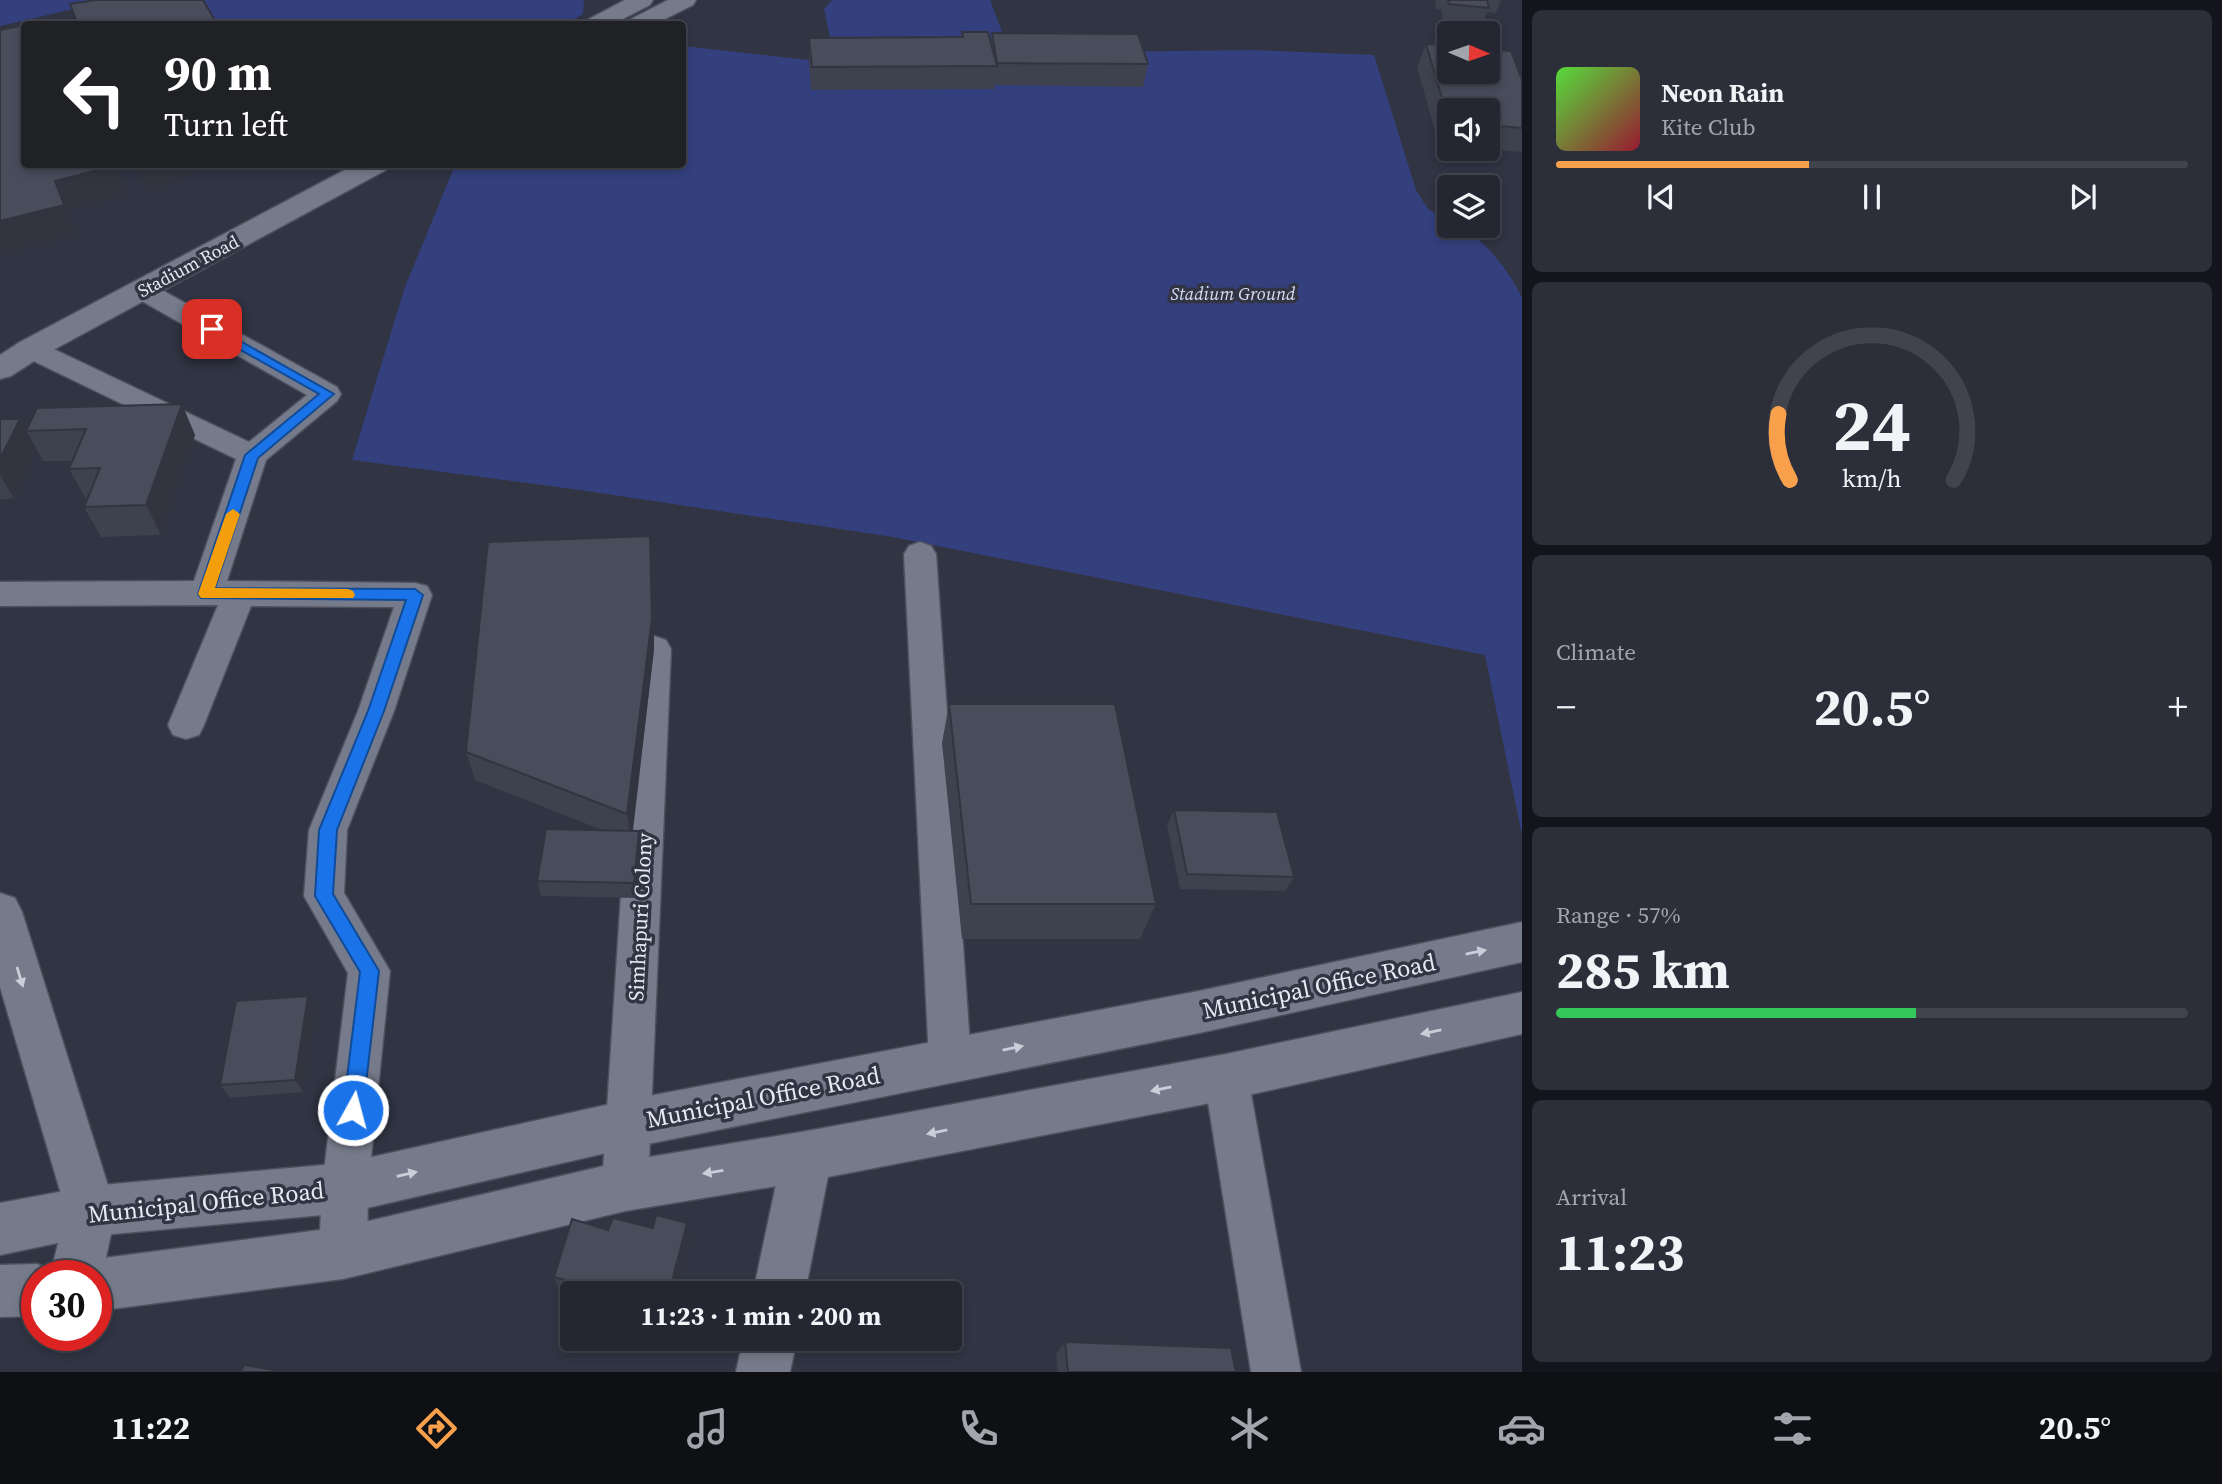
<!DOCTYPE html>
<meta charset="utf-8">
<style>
:root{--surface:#242732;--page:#2c2f3a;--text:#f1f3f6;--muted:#a3a5ac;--line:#41444d;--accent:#f9a04d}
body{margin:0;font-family:"Source Serif 4",serif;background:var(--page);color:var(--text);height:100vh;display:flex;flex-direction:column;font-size:26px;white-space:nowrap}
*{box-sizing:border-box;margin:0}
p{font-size:23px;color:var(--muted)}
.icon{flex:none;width:38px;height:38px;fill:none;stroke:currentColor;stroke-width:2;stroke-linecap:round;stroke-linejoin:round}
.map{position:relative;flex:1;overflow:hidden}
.panel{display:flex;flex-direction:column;gap:10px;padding:10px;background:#14151c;width:700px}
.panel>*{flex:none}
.guide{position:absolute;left:21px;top:21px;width:665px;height:147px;border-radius:7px;box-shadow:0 4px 10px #0003,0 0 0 2px var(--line);background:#202124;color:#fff;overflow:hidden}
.needle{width:46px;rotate:92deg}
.buttons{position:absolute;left:1437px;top:21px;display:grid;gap:14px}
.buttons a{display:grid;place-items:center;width:63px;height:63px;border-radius:7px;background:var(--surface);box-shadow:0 4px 10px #0003,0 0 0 2px var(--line);font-size:35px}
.speed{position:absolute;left:21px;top:1260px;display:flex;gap:14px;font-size:35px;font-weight:700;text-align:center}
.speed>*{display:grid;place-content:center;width:91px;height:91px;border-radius:50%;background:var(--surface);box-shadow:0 4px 10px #0003,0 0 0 2px var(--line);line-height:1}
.speed .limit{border:10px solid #d22;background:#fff;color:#111}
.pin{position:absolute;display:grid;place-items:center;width:60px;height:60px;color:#fff;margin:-30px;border-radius:14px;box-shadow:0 4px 10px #0006}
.me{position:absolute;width:77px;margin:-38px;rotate:7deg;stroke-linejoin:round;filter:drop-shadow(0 0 5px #0008)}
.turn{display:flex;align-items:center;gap:24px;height:147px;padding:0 28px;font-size:32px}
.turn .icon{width:91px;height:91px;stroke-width:2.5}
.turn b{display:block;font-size:49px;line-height:60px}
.big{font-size:52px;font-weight:700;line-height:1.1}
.panel .widget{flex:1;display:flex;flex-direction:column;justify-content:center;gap:10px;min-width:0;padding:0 24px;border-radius:10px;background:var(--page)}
.panel .dial{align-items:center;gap:0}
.dial svg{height:182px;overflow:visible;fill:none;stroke:var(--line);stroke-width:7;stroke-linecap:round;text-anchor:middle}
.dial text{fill:var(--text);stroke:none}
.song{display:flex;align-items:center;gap:21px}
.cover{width:84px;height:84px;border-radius:10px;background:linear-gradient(135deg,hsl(110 70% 55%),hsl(350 70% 35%))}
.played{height:7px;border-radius:4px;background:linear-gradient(90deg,var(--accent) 40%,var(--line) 40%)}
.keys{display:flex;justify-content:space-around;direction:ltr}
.heat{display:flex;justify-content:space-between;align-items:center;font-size:38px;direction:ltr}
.charge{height:10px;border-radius:5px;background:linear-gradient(90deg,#34c759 57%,var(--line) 0)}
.trip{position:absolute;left:560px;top:1281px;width:402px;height:70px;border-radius:7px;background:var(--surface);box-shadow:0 4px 10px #0003,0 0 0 2px var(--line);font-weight:700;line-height:70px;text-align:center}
.menu{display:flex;height:112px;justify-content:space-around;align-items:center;background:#0e1014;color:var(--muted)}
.menu .icon{width:49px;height:49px}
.menu .current{color:var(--accent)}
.menu b{font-size:32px;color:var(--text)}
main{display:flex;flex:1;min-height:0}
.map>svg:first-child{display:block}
</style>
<main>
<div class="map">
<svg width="1522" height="1372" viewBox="0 0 1522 1372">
<rect width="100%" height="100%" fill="#303443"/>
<path fill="#34407d" d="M0,0H113L0,26Z
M152,0H584L583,14L567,24H189Z
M832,0H990L1010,53L1251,50L1374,55L1416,190L1428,209L1449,222V226C1477,226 1512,275 1522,298V835L1485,655L893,537L580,490L352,460L405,287L455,165L682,164L683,46L835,63L824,9Z"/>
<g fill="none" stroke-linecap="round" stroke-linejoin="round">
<defs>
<path id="minor" d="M142,282L151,284L337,387L341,394L337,401L266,460L227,581L415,583L427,586L432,595L394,711L347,830L344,893L390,971L368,1188L367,1253L360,1270L343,1277L326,1270L319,1253L322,1188L348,973L304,896L309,830L358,711L394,607L251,606L204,725L199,735L186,739L173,735L168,725L218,605L0,606V582L194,581L236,459L21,355L17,349L21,343L31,340L41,343L249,442L307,395L133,296L129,290L133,284Z
M920,542L931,546L936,554L971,1060L965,1074L950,1080L935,1074L929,1060L904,554L909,546Z
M654,636L666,640L671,649L648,1186L641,1202L625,1209L609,1202L602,1186L637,649L642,640Z
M1226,1056L1241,1062L1248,1077L1301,1372H1251L1204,1077L1211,1062Z"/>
<path id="tertiary" d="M625,0H653L650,5L613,24H585L589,19Z
M668,0H696L693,5L655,24H627L631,19Z
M356,164H390L386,170L42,356L11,376L0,379V355L20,342Z
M0,893L15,898L22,912L116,1211L102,1276L96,1290V1276H50L66,1211L0,987Z
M807,1131L825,1139L832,1156L805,1293H753L782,1156L789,1139Z
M743,1339H797L790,1372H736Z"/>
<path id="secondary" d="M1522,922V962L1199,1033L628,1148L345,1213L91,1236L0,1255V1203L91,1186L345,1163L628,1100L1199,991Z
M1522,992V1034L1226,1100L807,1181L625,1211L343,1279L96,1311V1276H74L77,1266L96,1259L343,1227L625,1161L807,1131L1226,1054Z
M37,1264L56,1271L57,1276H37V1316L0,1317V1265Z"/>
</defs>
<use href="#minor" stroke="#4e515d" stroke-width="3"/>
<use href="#tertiary" stroke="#4e515d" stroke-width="3"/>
<use href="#secondary" stroke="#4e515d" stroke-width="3"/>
<use href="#minor" fill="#767b8b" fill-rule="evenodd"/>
<use href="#tertiary" fill="#767b8b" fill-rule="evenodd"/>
<use href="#secondary" fill="#767b8b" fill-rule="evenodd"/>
</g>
<path fill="#3e414e" d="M1435,0H1501L1496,13L1487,12L1483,23L1443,19L1441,9H1436Z
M962,32L991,42L992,33L1148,64L1143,87L994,85V89L811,90L809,60V38L961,37Z
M1426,44L1522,80V152L1484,149H1488V110H1449V146L1439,145L1417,67Z
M37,408L195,435L161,535L101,537L84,507L87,499H86L69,469L73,461H43L37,450L14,498L0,500V419H20L26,430Z
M650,536L653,566L654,649L633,831H639L641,846L636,898L541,896L537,881L602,830L475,780L466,752Z
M949,704L1156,904L1140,939H962L942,743Z
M1174,810L1294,877L1285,891L1180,889L1167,825Z
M308,996L316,1009L303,1092L230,1098L220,1085Z
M687,1223L690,1243L677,1293H572V1298L561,1295L554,1277L608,1230L653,1228Z
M1065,1342L1236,1372H1058L1056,1354Z"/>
<path fill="#323540" d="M136,164H217L147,193Z
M117,165L129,195L68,210L77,235L0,255V221L55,181Z
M182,404L195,435L161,535L146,505Z
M20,419L37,450L14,498L0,475V459Z
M650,536L653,566L654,649L631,842L627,814Z
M639,831L641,846L636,898L634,883Z
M308,996L316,1009L303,1092L295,1080Z
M687,1223L690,1243L677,1293H669Z"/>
<path fill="#484c5b" stroke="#323540" stroke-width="2" d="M96,0H203L217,24H78L70,4Z
M1448,0H1487L1489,8L1449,4Z
M55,19L58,24H27Z
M24,25V164L117,165L55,181L64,205L0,221V30Z
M962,32H988L997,66L812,67L809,38L963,37Z
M992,33L1138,34L1148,64L997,63Z
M1426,44L1449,46V72H1488V49L1511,51L1522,80V128L1488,125V110H1449V122Z
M182,404L146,505L84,507L100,468L69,469L86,429L26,431L37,408Z
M0,419H20L0,459Z
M650,536L652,619L627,814L466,752L488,542Z
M949,704H1115L1156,904H971Z
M1174,810L1277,812L1294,877L1187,874Z
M546,829L639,831L634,883L537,881Z
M308,996L295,1080L220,1085L236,1001Z
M656,1215L687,1223L669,1293H612L554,1277L572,1219L608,1230L613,1218L653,1228Z
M1065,1342L1231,1348L1236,1372H1068Z
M244,1365L286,1372H241Z"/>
<defs><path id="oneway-solid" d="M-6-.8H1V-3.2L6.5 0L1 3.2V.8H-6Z" transform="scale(1.75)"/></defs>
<g fill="#caced8">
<use href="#oneway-solid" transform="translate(1476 952) rotate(-12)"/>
<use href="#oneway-solid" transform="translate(20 977) rotate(73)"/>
<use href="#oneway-solid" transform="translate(1431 1032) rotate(168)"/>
<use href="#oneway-solid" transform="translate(1013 1048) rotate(-11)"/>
<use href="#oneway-solid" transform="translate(1161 1089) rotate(169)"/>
<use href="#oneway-solid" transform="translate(937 1132) rotate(169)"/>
<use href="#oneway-solid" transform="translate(713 1172) rotate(171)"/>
<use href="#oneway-solid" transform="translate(407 1174) rotate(-13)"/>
</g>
<path fill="#1a73e8" stroke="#114b97" stroke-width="2" d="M212,325L334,394L258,458L215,588L415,589L423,595L384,711L337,830L333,894L379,971L363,1110L360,1117L353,1120L346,1117L343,1110L360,972L315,896L319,830L368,711L406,600L201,598L198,594L245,455L319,394L207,331L206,329Z"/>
<path fill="#f59e0b" d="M233,509L240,514L215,588L348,589L353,591L355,595L353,598H201L198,594L226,514Z"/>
<g text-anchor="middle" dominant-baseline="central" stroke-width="7" stroke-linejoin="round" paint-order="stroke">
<g font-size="18" fill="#e6e9f2" stroke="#303443">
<text transform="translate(188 266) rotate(-28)">Stadium Road</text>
</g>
<g font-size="18" font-style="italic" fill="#d6ddf1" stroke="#303443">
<text x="1233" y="293">Stadium Ground</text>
</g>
<g font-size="21" fill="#e6e9f2" stroke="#303443">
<text transform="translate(640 917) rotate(-87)">Simhapuri Colony</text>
</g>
<g font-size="24" fill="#e6e9f2" stroke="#303443">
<text transform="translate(1319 986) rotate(-12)">Municipal Office Road</text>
<text transform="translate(763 1097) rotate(-11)">Municipal Office Road</text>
<text transform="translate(206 1202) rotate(-6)">Municipal Office Road</text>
</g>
</g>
</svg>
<div class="buttons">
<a><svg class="needle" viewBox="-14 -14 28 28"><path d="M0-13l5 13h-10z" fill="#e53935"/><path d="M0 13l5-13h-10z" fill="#a3a5ac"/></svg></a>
<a><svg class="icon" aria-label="sound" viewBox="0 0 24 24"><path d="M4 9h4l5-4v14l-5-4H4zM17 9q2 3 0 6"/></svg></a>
<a><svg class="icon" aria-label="layers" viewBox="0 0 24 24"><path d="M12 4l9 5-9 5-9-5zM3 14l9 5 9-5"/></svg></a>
</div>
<div class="speed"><div class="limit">30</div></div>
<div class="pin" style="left:212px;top:329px;background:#d93025"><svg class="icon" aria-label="arrive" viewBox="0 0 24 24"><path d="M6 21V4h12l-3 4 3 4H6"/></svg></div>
<svg class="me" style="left:353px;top:1110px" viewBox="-20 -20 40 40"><circle r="17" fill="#1a73e8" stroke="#fff" stroke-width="3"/><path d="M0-11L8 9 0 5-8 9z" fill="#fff"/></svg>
<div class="trip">11:23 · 1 min · 200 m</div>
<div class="guide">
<div class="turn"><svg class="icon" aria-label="left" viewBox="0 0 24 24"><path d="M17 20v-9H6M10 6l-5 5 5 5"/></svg><div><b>90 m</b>Turn left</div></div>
</div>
</div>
<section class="panel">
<div class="widget">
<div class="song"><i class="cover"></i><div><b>Neon Rain</b><p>Kite Club</p></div></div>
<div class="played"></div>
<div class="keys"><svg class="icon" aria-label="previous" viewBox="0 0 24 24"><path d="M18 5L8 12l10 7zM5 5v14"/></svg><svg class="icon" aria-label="pause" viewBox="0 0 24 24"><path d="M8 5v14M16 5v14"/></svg><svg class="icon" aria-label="next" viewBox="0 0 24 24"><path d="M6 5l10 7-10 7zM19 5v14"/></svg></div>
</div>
<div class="widget dial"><svg viewBox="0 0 100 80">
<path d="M14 69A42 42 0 1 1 86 69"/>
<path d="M14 69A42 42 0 0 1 9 40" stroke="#f9a04d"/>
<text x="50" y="56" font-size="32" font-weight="700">24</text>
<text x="50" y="72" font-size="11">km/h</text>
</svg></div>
<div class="widget"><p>Climate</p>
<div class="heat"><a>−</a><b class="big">20.5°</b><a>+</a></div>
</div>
<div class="widget"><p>Range · 57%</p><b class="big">285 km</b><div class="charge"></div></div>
<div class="widget"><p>Arrival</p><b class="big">11:23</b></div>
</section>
</main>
<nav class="menu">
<b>11:22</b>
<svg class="icon current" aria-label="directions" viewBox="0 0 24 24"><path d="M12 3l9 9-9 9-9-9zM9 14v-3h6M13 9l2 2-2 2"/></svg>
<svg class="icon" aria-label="music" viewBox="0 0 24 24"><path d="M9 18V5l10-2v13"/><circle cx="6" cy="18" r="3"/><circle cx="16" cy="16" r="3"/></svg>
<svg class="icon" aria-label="phone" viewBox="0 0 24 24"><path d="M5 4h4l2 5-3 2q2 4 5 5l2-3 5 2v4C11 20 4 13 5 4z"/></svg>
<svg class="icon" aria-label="climate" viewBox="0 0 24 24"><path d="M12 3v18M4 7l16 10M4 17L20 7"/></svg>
<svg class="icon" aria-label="car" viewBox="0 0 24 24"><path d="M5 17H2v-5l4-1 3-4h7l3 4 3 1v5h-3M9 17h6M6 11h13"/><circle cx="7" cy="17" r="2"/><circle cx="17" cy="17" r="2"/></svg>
<svg class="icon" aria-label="filters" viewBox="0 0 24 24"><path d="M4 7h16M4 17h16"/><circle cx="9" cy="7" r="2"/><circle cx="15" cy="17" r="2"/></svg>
<b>20.5°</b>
</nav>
